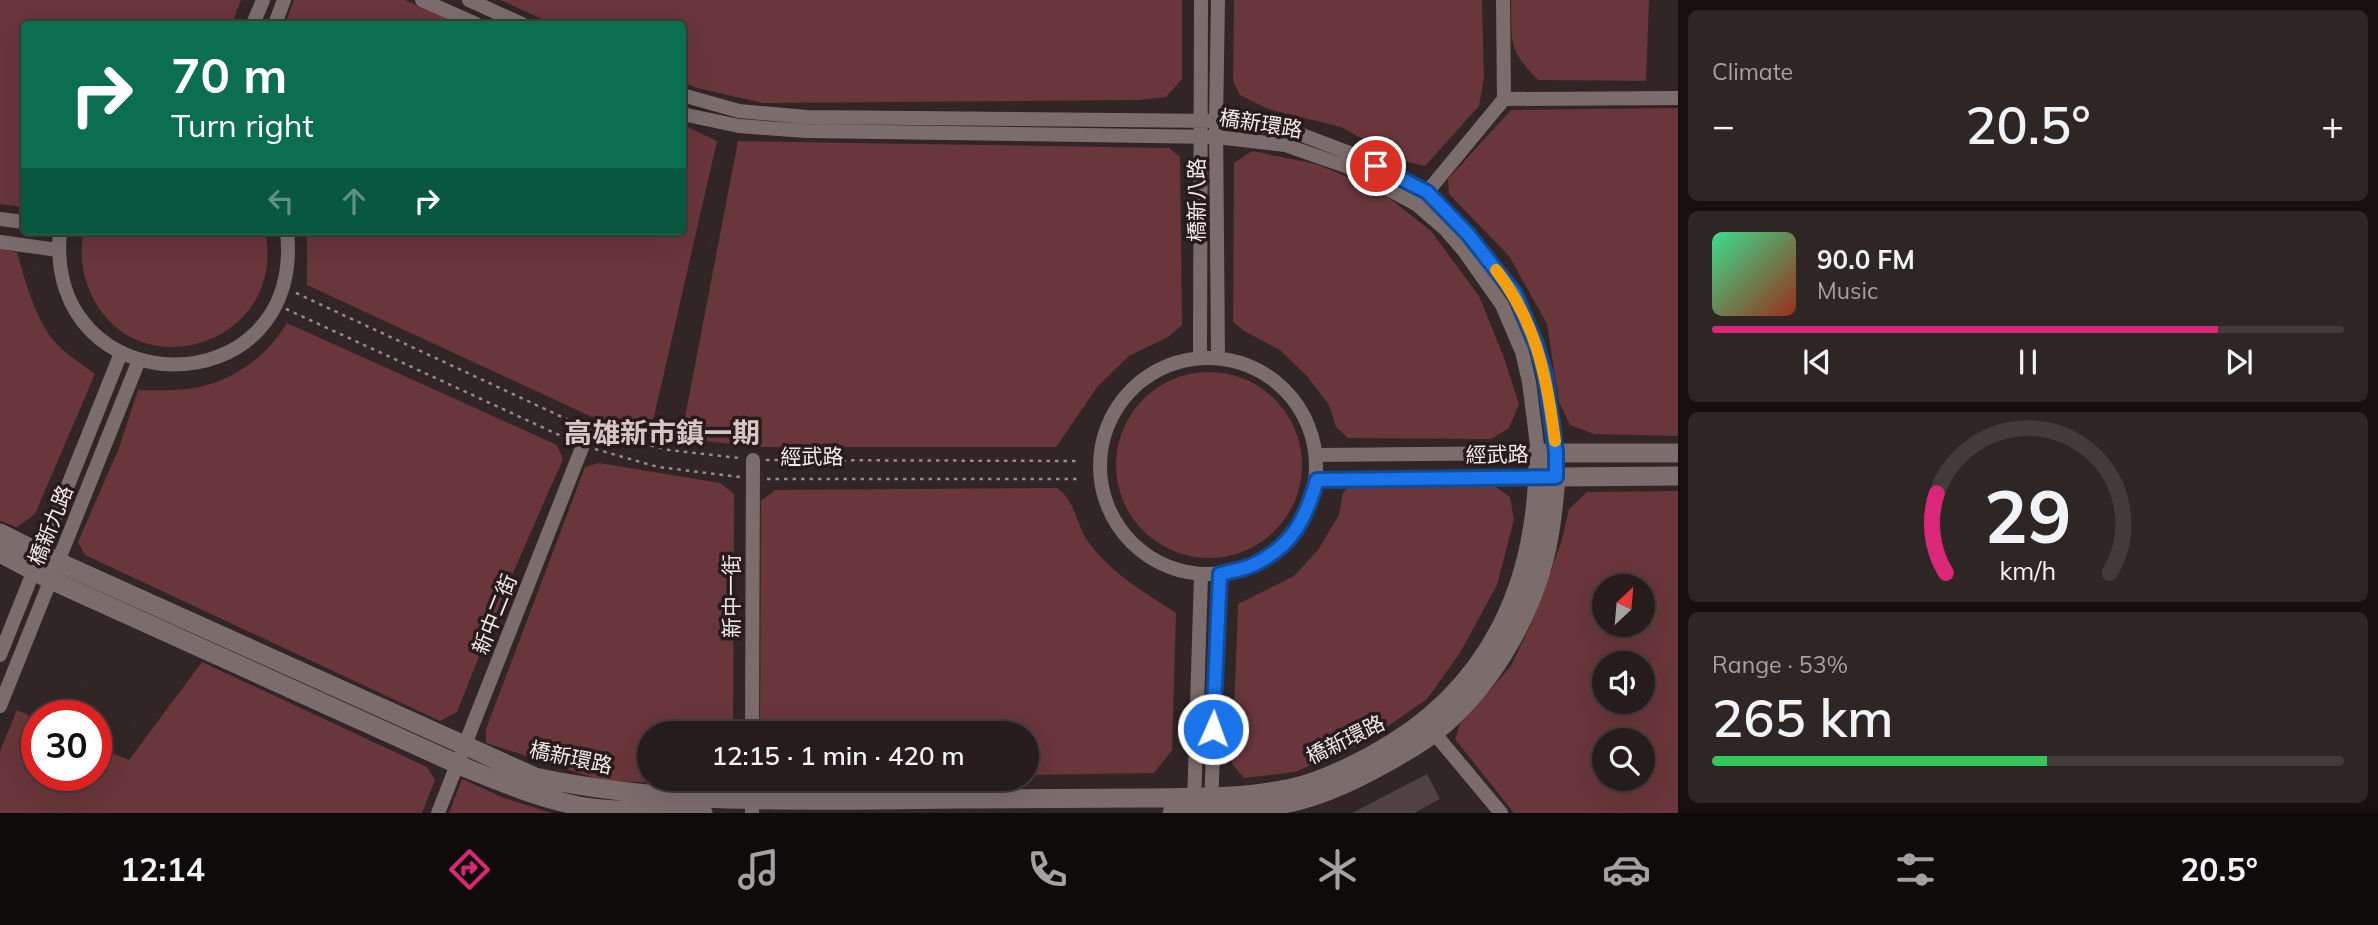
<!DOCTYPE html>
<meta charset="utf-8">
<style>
:root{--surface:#261c1c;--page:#2e2525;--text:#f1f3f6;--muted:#a4a1a3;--line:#423a3b;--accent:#db2777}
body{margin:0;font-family:Mulish,"Noto Sans TC",sans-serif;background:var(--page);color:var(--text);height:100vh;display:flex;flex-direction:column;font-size:26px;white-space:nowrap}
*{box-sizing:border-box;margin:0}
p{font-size:23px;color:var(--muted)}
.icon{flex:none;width:38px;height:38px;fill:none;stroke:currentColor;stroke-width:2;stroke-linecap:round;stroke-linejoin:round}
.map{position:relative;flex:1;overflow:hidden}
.panel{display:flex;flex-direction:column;gap:10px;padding:10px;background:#150f0f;width:700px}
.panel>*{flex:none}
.banner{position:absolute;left:21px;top:21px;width:665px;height:214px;border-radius:7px;box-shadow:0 7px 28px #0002,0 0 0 2px var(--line);background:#0b6e4f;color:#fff;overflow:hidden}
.needle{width:46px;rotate:26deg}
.tools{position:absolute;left:1592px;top:574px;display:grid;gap:14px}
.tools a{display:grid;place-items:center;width:63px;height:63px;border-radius:50%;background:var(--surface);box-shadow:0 7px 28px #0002,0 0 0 2px var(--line);font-size:35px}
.speed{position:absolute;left:21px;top:700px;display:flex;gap:14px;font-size:35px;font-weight:700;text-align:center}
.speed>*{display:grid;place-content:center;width:91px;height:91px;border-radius:50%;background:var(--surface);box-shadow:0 7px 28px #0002,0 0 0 2px var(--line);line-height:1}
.speed .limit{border:10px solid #d22;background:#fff;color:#111}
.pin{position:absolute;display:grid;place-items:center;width:60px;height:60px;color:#fff;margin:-30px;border:4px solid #fff;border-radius:50%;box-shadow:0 2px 7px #0007}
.me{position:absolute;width:77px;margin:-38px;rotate:2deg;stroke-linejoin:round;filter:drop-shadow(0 0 5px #0008)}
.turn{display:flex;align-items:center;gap:24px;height:147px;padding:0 35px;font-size:32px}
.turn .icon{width:91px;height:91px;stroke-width:2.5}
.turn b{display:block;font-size:49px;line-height:60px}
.lanes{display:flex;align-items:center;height:66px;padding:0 35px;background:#0003;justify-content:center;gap:35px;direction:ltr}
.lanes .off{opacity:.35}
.big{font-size:52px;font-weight:600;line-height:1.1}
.panel .card{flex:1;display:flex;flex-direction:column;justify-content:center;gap:10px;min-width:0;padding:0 24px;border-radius:10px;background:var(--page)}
.panel .dial{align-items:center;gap:0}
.dial svg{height:182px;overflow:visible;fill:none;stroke:var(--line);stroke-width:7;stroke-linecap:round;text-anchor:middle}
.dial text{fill:var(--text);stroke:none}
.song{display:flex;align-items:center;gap:21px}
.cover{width:84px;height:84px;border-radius:10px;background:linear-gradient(135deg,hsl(150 70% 55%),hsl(10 70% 35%))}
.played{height:7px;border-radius:4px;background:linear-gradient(90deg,var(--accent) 80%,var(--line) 80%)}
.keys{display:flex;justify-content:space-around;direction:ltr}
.heat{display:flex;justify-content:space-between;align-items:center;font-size:38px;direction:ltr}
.charge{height:10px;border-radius:5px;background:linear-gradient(90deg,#34c759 53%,var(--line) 0)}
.trip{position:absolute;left:637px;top:721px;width:402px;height:70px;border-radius:35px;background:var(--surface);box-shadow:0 7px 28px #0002,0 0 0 2px var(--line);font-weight:600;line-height:70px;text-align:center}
.tabs{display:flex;height:112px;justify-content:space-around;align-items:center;background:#0f0b0b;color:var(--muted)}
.tabs .icon{width:49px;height:49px}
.tabs .on{color:var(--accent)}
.tabs b{font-size:32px;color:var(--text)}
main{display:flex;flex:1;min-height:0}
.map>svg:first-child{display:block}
</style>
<main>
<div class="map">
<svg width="1678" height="813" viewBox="0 0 1678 813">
<rect width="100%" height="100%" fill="#322525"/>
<path fill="#68363b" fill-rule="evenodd" d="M0,0H241L232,24H24V205L22,207L0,204Z
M294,0H405L459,24H285Z
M501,0H1182V79L1166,97L1138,100L763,103L697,88L683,82L682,24H552Z
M1234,0H1482L1484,78L1479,106L1425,166L1403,161L1341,127L1268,109L1240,95L1233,81Z
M1511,0H1649L1646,81L1538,80C1507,48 1512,42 1511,0Z
M1678,108V436L1594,434L1570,425L1559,402L1547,324L1509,256L1449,194L1448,179L1511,110Z
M683,125L717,141L651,430L590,416L307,285V231H682Z
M738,141L1169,148L1180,157L1182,325L1168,337L1129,356L1098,386L1056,447H756L681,438Z
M1252,151L1316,164L1379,190L1431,231L1479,296L1503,355L1519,404L1509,428L1491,439L1348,438L1336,427L1329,405L1307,376L1280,350L1244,331L1233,322L1234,163Z
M84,231H265C289,343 137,393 91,294C82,273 79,253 84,231Z
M0,249L17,252C24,278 32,306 46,330C56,348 79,362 95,374L35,514L17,527L0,521Z
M287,323L557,445L563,459L505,591L457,712L440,721L85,555L78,542L119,448L138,390C154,390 171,391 187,389C229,384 265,359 287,323Z
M1116 465a93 93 0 1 1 186 0a93 93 0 1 1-186 0Z
M599,463L720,483L734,494L733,733H649V779H727L723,785L604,781L486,743V729L585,467Z
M1350,486L1496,487L1510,497L1514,520L1497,585L1460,653L1427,699L1365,742L1295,772L1244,778L1232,764L1238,604L1294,576L1318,550L1339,515L1343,493Z
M1057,488C1075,500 1076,523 1087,540C1109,572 1144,592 1176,613L1172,750L1154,773L1027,775V733H760L761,501L775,490Z
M1678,491V813H1514L1455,739L1460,724L1511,666L1534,617L1561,543L1569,509L1587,492ZM1605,586H1643V625H1605ZM1605,663H1643V702H1605ZM1605,740H1643V779H1605Z
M202,662L427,767L435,780L422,813H0V751L17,710L37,719V775H96V746L129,760Z
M462,779L504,798L552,813H449Z"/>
<path fill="#504243" d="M1427,774L1440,799L1414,813H1352Z"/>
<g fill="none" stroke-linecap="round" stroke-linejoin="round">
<path stroke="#978c8c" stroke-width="2.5" stroke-dasharray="3.5 5" stroke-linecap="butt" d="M296,293L575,423
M286,309L570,440
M601,433L669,450L739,458
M595,449L658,467L740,477
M766,460L1078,461
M767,479H1078"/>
<path stroke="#7c6d6d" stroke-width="14" d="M422,0L476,24
M469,0L522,24
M1218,0L1216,121L1218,357
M253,24L263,0
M275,24L284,0
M682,95L739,111L807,117L1216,121L1289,130L1355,155L1427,192L1467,233L1515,294L1536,344L1545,375L1556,452V477L1317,480
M1504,99L1678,98
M682,114L739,126L806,131L1216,137L1285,145L1348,167L1416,204L1445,229L1464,251L1502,305L1522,352L1529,382L1538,453L1317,455
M1423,197L1504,99L1503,0
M0,219L24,222
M60,231C43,408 306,410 287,231
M0,242L58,250
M1200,357L1201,0
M1100 466a108 108 0 1 1 216 0a108 108 0 1 1-216 0Z
M0,655L121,353
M0,706L139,360
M1430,728L1501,813
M752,733L753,460
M1194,804L1201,575
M1211,805L1220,574
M438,813L589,430
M752,813V779"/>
<path stroke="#7c6d6d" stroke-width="19" d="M0,533L58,562L535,777C674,807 817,800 959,799C1020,799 1081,798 1141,798C1187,797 1236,799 1281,790C1313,785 1344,770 1372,755C1490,692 1539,584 1538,453H1678
M0,553L51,580L466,768C503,783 539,798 579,806C620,813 662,810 703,813
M1172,813C1209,812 1246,810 1283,804C1319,798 1354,781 1386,763C1402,754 1420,744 1435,732C1487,691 1527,624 1544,560C1551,533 1554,505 1556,477L1678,476"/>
</g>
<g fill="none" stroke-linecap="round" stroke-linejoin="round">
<defs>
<path id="route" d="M1213,729L1220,574C1232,571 1247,569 1257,563C1294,544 1306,517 1317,480L1556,477V452L1545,375L1536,344L1515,294L1467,233L1427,192L1376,166"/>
</defs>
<use href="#route" stroke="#114b97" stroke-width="18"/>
<use href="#route" stroke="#1a73e8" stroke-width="12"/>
<path stroke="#f59e0b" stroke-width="12" d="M1496,270C1536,322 1547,377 1555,441"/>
</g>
<g text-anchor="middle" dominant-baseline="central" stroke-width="7" stroke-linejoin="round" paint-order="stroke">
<g font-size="21" fill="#f3eaea" stroke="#281b1c">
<text transform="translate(1261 123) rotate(9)">橋新環路</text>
<text transform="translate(1196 200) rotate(-90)">橋新八路</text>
<text transform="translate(1497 454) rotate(-1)">經武路</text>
<text x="812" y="456">經武路</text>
<text transform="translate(50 525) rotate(-68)">橋新九路</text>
<text transform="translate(731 596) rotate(-90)">新中一街</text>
<text transform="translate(494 614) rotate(-68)">新中二街</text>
<text transform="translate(1345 739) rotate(-26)">橋新環路</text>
<text transform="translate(571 757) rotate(12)">橋新環路</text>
</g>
<g font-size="28" font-weight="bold" fill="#d8c6c7" stroke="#281b1c">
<text x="662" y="432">高雄新市鎮一期</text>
</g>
</g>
</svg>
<div class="tools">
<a><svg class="needle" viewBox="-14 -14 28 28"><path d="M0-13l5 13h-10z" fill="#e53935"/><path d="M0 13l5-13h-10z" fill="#a4a1a3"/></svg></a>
<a><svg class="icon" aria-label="sound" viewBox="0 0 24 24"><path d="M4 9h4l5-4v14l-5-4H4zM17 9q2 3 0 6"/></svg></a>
<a><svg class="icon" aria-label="search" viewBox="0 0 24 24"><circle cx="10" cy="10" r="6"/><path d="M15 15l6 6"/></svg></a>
</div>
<div class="speed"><div class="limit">30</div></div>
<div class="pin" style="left:1376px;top:166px;background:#d93025"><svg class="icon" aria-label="arrive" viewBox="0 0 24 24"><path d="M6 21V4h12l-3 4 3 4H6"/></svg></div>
<svg class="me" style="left:1213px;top:729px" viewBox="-20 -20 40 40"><circle r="17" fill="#1a73e8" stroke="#fff" stroke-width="3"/><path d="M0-11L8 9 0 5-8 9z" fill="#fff"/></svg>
<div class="trip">12:15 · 1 min · 420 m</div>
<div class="banner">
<div class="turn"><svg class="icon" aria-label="right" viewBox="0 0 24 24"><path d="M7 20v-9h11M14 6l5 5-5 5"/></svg><div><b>70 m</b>Turn right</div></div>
<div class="lanes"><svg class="icon off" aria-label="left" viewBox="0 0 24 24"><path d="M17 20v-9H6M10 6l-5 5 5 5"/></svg><svg class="icon off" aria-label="ahead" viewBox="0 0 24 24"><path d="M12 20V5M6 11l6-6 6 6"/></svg><svg class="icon" aria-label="right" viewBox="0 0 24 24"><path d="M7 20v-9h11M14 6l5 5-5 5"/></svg></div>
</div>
</div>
<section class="panel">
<div class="card"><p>Climate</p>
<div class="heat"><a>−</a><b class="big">20.5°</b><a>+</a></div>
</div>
<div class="card">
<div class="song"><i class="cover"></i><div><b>90.0 FM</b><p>Music</p></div></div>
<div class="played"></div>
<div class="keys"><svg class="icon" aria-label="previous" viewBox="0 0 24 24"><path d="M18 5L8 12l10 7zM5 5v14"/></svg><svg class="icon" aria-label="pause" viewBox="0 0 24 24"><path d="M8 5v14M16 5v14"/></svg><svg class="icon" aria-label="next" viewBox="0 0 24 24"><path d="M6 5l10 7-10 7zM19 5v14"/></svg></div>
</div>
<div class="card dial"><svg viewBox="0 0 100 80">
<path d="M14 69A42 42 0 1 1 86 69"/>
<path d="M14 69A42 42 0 0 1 10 34" stroke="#db2777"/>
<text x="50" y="56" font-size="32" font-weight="700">29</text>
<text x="50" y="72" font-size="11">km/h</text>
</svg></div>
<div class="card"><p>Range · 53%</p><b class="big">265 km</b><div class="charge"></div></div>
</section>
</main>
<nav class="tabs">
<b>12:14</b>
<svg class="icon on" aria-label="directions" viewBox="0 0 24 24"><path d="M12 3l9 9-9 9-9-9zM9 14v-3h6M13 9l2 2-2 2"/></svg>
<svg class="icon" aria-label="music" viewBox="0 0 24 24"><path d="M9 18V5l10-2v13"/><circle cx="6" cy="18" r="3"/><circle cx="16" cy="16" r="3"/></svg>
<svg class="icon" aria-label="phone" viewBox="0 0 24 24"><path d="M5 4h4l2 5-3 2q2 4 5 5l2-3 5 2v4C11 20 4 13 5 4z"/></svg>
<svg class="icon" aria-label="climate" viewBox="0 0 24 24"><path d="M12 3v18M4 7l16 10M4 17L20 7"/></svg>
<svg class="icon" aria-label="car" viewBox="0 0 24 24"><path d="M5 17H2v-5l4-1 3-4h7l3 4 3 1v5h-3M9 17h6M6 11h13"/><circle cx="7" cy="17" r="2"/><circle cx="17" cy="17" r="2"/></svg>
<svg class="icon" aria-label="filters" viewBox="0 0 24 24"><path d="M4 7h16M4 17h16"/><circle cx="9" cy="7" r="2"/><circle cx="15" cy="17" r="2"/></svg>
<b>20.5°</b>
</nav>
